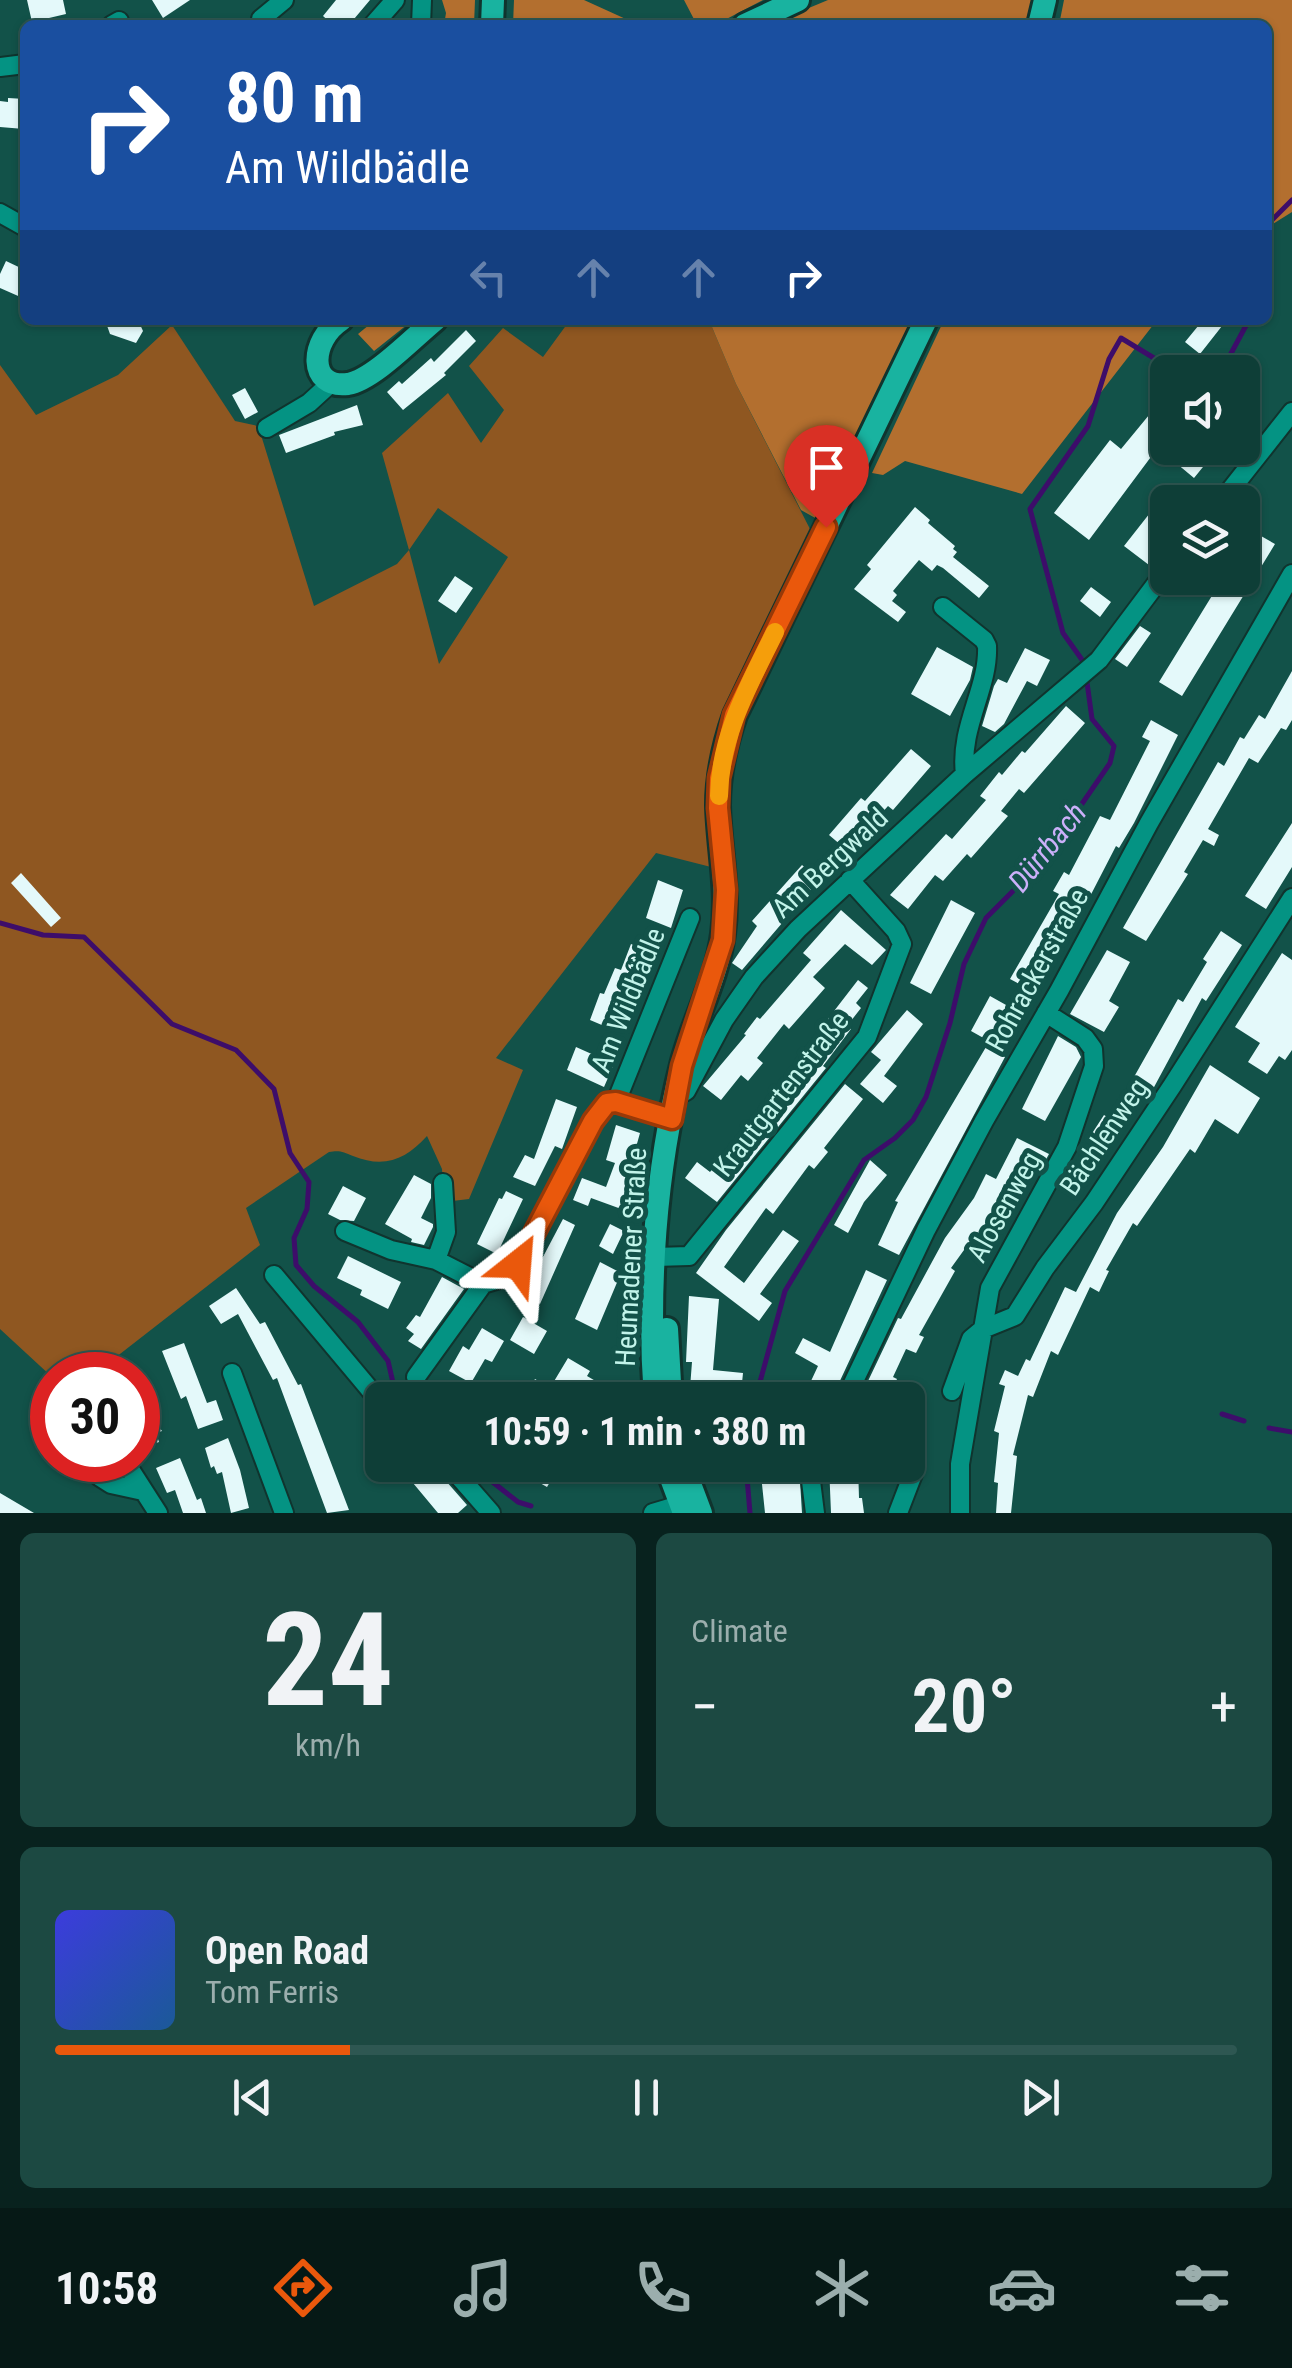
<!DOCTYPE html>
<meta charset="utf-8">
<style>
:root{--surface:#0e3e37;--page:#1c4942;--text:#f1f3f6;--muted:#9baead;--line:#2e5752;--accent:#ea580c}
body{margin:0;font-family:"Roboto Condensed",sans-serif;background:var(--page);color:var(--text);height:100vh;display:flex;flex-direction:column;font-size:38px;white-space:nowrap}
*{box-sizing:border-box;margin:0}
p{font-size:32px;color:var(--muted)}
.icon{flex:none;width:55px;height:55px;fill:none;stroke:currentColor;stroke-width:2;stroke-linecap:round;stroke-linejoin:round}
.map{position:relative;height:1513px;overflow:hidden}
.details{display:flex;flex-direction:column;gap:20px;padding:20px;background:#08221e;flex:1}
.details>*{flex:none}
.guide{position:absolute;left:20px;top:20px;width:1252px;height:305px;border-radius:15px;box-shadow:0 2px 8px #0004,0 0 0 2px var(--line);background:#1a4fa0;color:#fff;overflow:hidden}
.tools{position:absolute;left:1150px;top:355px;display:grid;gap:20px}
.tools a{display:grid;place-items:center;width:110px;height:110px;border-radius:15px;background:var(--surface);box-shadow:0 2px 8px #0004,0 0 0 2px var(--line);font-size:50px}
.speed{position:absolute;left:30px;top:1352px;display:flex;gap:20px;font-size:50px;font-weight:700;text-align:center}
.speed>*{display:grid;place-content:center;width:130px;height:130px;border-radius:50%;background:var(--surface);box-shadow:0 2px 8px #0004,0 0 0 2px var(--line);line-height:1}
.speed .limit{border:15px solid #d22;background:#fff;color:#111}
.pin{position:absolute;display:grid;place-items:center;width:85px;height:85px;color:#fff;margin:-102px -42px;border-radius:50% 50% 50% 0;rotate:-45deg;box-shadow:0 0 10px #0007}
.pin .icon{rotate:45deg}
.me{position:absolute;width:110px;margin:-55px;rotate:28deg;stroke-linejoin:round;filter:drop-shadow(0 0 8px #0008)}
.turn{display:flex;align-items:center;gap:35px;height:210px;padding:0 40px;font-size:45px}
.turn .icon{width:130px;height:130px;stroke-width:2.5}
.turn b{display:block;font-size:70px;line-height:85px}
.lanes{display:flex;align-items:center;height:95px;padding:0 40px;background:#0003;justify-content:center;gap:50px;direction:ltr}
.lanes .off{opacity:.35}
.big{font-size:75px;font-weight:700;line-height:1.1}
.details .card{flex:1;display:flex;flex-direction:column;justify-content:center;gap:15px;min-width:0;padding:0 35px;border-radius:15px;background:var(--page)}
.details .dial{align-items:center;gap:0}
.dial b{font-size:130px;line-height:1}
.song{display:flex;align-items:center;gap:30px}
.cover{width:120px;height:120px;border-radius:15px;background:linear-gradient(135deg,hsl(240 70% 55%),hsl(210 70% 35%))}
.played{height:10px;border-radius:5px;background:linear-gradient(90deg,var(--accent) 25%,var(--line) 25%)}
.keys{display:flex;justify-content:space-around;direction:ltr}
.heat{display:flex;justify-content:space-between;align-items:center;font-size:55px;direction:ltr}
.details .tiles{flex:1;display:grid;gap:20px;grid-template-columns:1fr 1fr}
.card:last-child{grid-column:span 2}
.trip{position:absolute;left:365px;top:1382px;width:560px;height:100px;border-radius:15px;background:var(--surface);box-shadow:0 2px 8px #0004,0 0 0 2px var(--line);font-weight:700;line-height:100px;text-align:center}
.menu{display:flex;height:160px;justify-content:space-around;align-items:center;background:#061916;color:var(--muted)}
.menu .icon{width:70px;height:70px}
.menu .current{color:var(--accent)}
.menu b{font-size:45px;color:var(--text)}
.map>svg:first-child{display:block}
</style>
<div class="map">
<svg width="1292" height="1513" viewBox="0 0 1292 1513">
<rect width="100%" height="100%" fill="#125249"/>
<path fill="#8f5721" fill-rule="evenodd" d="M570,320H709L736,384L811,531L760,638L709,824L711,867L656,853L496,1058L523,1070L469,1199L444,1202L442,1169L427,1136C406,1159 385,1169 353,1156C343,1152 340,1150 329,1152L246,1208L260,1245L93,1375L52,1377L0,1329V365L36,415L118,375L172,325L235,421L267,428L261,435L314,606L397,564L409,550L382,453L448,393L481,443L504,410L469,366L503,328L543,357ZM438,508L508,557L439,664L409,550Z"/>
<path fill="#b36f2f" d="M442,0H475L474,25H444L446,13Z
M514,0H584L639,25H513Z
M684,0H763L715,25H697Z
M828,0H1034L1028,25H768Z
M1064,0H1292V212L1268,227V25H1059Z
M375,320H413L374,351L358,334Z
M709,320H913L817,519L801,510L736,384Z
M944,320H1157L1022,494L905,461L883,475L872,473Z"/>
<g fill="none" stroke-linecap="round" stroke-linejoin="round">
<path stroke="#3d0d6a" stroke-width="5" d="M1268,224L1292,200
M1221,372L1249,320
M1085,664L1063,633L1030,509L1088,426L1109,359L1121,338L1177,372
M0,923L43,935L84,937L172,1024L236,1050L274,1089L290,1153L309,1182L307,1209L294,1238L296,1265L314,1286L358,1322L388,1361L394,1387L407,1400
M755,1400L785,1291L864,1160L895,1138L913,1120L926,1097L950,1023L964,964L986,918L1042,862L1110,763L1114,746L1092,719L1086,675
M1222,1414L1244,1421
M1269,1428L1292,1432
M471,1465L518,1502L531,1506
M746,1465L750,1513"/>
</g>
<path fill="#e4f9fa" d="M27,0H63L66,14L32,22Z
M152,0H190L163,18Z
M336,0H370L349,25H333L323,16Z
M8,98L25,99L24,129L0,127V101L8,102Z
M6,261L25,270V299L0,288V274Z
M105,320H138L143,331L136,343L110,334Z
M1203,320H1215L1222,326L1200,354L1185,342Z
M466,330L476,341L444,373L446,375L403,410L387,392L399,381L402,384L431,358L434,362Z
M245,388L258,412L245,419L232,395Z
M1168,392V434L1089,540L1054,513L1110,440L1121,449Z
M357,405L363,425L334,432L335,435L286,453L279,435Z
M1188,448H1243L1231,462L1216,451L1194,478L1176,463Z
M1168,490V541L1149,565L1124,546Z
M915,507L930,520L928,523L955,546L953,549L957,552L953,557L989,586L979,598L943,568L937,565L932,571L919,560L893,591L897,595L892,601L906,612L898,622L854,589L871,569L867,565Z
M1254,532L1275,544L1182,696L1159,682L1221,581L1242,595V551Z
M455,576L473,588L456,613L438,601Z
M1091,587L1111,602L1100,617L1080,601Z
M1140,626L1151,633L1127,667L1115,659Z
M937,647L973,667L970,680L950,716L911,694Z
M1025,648L1050,660L1037,686L1027,681L1004,724L995,732L982,726L994,686L998,679L1007,683Z
M1292,671V720L1286,730L1281,728L1258,763L1249,758L1208,829L1219,835L1214,846L1203,840L1184,872L1188,874L1146,941L1123,928L1218,762L1224,766L1240,737L1244,739L1259,715L1265,719Z
M1066,706L1085,723L1024,793L1019,789L1001,811L1008,816L971,858L967,854L943,881L935,875L908,909L890,895L946,834L952,839L986,800L980,796L999,772L1002,775L1022,751L1025,753Z
M1151,720L1178,735L1134,823L1119,848L1116,846L1084,908L1080,906L1032,991L1010,979L1059,894L1053,891L1064,872L1069,875L1100,816L1110,820L1150,741L1142,737Z
M911,749L931,766L893,810L888,806L848,851L829,835L861,798L865,801Z
M1292,823V867L1266,909L1245,896Z
M802,865L819,880L742,970L732,963L757,926L752,921Z
M21,873L61,918L51,927L11,883Z
M658,880L683,890L671,928L646,918Z
M951,900L975,913L931,994L910,983Z
M841,910L886,950L872,965L845,944L813,977L825,988L789,1029L784,1024L757,1058L763,1063L748,1081L741,1075L721,1100L703,1086L746,1035L744,1034L757,1017L760,1019L811,960L803,953Z
M1221,931L1242,945L1206,1001L1202,998L1153,1089L1134,1077L1178,999L1183,1002L1207,962L1203,959Z
M631,944L657,955L647,980L641,978L631,1005L627,1003L616,1031L590,1020L600,993L604,994L615,968L621,970Z
M1107,950L1130,962L1109,1001L1119,1007L1104,1032L1070,1014Z
M1282,953L1292,960V1050L1285,1060L1279,1056L1267,1074L1248,1062L1260,1043L1235,1027Z
M858,980L868,988L856,1003L861,1008L847,1026L851,1029L823,1066L826,1068L717,1202L685,1178L697,1162L710,1172L774,1098L772,1096L818,1040L814,1037Z
M990,996L1015,1010L996,1045L971,1031Z
M907,1010L923,1024L884,1076L897,1086L883,1103L860,1084L881,1060L871,1052Z
M1058,1036L1076,1047L1081,1057L1045,1121L1022,1109Z
M576,1047L614,1064L604,1087L567,1070Z
M986,1047L1005,1057L899,1255L878,1245L898,1202L895,1201Z
M1210,1065L1260,1098L1238,1134L1215,1119L1195,1153L1190,1149L1137,1226L1133,1223L1106,1270L1109,1271L1099,1292L1090,1287L1058,1355L1051,1351L1033,1397L1028,1395L1013,1455L1017,1456L1011,1513H996L998,1483L994,1482L999,1433L994,1431L1005,1386L999,1384L1005,1370L1018,1376L1026,1359L1030,1361L1065,1287L1076,1292L1117,1213L1163,1147Z
M845,1084L863,1099L824,1148L828,1152L814,1169L809,1165L773,1214L766,1208L724,1267L744,1283L783,1230L799,1241L760,1294L772,1303L759,1321L696,1273L726,1230Z
M556,1099L577,1107L562,1149L555,1146L535,1186L513,1177L525,1155L534,1159Z
M1104,1115L1123,1127L1111,1147L1091,1135Z
M616,1125L640,1133L626,1183L633,1186L624,1210L591,1198L588,1206L573,1200L582,1178L606,1187L615,1163L606,1160Z
M1017,1138L1049,1154L1038,1174L1029,1169L1018,1190L1004,1184L994,1208L1011,1220L994,1245L977,1232L951,1268L955,1271L919,1335L924,1337L916,1353L906,1349L893,1377L897,1379L887,1400H859L898,1318L901,1319L945,1238L974,1198L986,1174L996,1179Z
M870,1160L887,1175L864,1202L848,1233L834,1225Z
M414,1175L431,1184V1198L421,1218L433,1224V1227L424,1245L411,1242L412,1239L385,1224Z
M343,1186L366,1198L354,1221L340,1220L328,1214Z
M506,1191L523,1199L497,1254L477,1244L499,1198L502,1199Z
M563,1219L575,1225L540,1304L519,1293L531,1270L535,1272Z
M610,1224L624,1231L613,1254L599,1246Z
M348,1256L401,1282L388,1309L360,1295L362,1290L337,1278Z
M600,1262L621,1273L597,1330L575,1319Z
M866,1270L887,1280L831,1400H813L804,1396L818,1366L795,1353L803,1338L830,1352Z
M442,1277L464,1289L421,1349L408,1341L414,1334L406,1328L416,1315L420,1317Z
M236,1288L260,1324L265,1322L298,1385L301,1384L349,1510L327,1513L277,1378L273,1380L238,1314L221,1324L209,1306Z
M689,1296L719,1299L713,1370L743,1373L741,1393L690,1388L692,1362H686Z
M523,1317L547,1331L534,1354L510,1340Z
M482,1328L504,1341L492,1362L485,1359L471,1383L449,1371L463,1346L469,1350Z
M184,1343L207,1403L216,1400L223,1420L198,1429L186,1396L181,1399L162,1351Z
M568,1358L590,1371L587,1376L628,1400H524L535,1379L550,1388Z
M138,1398L162,1431L156,1433L159,1442L138,1449Z
M228,1438L240,1470L249,1508L231,1513L222,1472L217,1474L214,1466L211,1468L205,1448Z
M180,1458L197,1500L201,1498L206,1513H183L175,1490L167,1493L156,1468Z
M398,1465H432L467,1505L458,1513H438Z
M529,1465H560L547,1487L524,1474Z
M566,1465H608L597,1484Z
M760,1465L780,1468L799,1465L802,1513H765Z
M829,1465H858L859,1498H862L864,1513H831Z
M0,1493L34,1513H0Z"/>
<g fill="none" stroke-linecap="round" stroke-linejoin="round">
<defs>
<path id="minor" d="M261,19L284,0
M112,25L119,21
M373,25L395,0
M421,25L422,0
M0,67L25,64
M0,213L25,227
M267,428L309,403L332,382
M1221,502L1292,412
M943,607L984,640L987,646C989,688 959,727 965,774
M676,1096L686,1091L724,1020L754,977L798,929L965,774L1099,660L1168,568
M616,1102L690,918
M345,1231L391,1250L436,1260L483,1284L503,1278L518,1264L593,1121L607,1103L616,1102L673,1119
M655,1257L689,1256L867,1037L902,944L896,931L850,880
M436,1260L446,1232L443,1183
M274,1275L382,1404
M232,1373L284,1513
M416,1377L483,1284
M952,1391L971,1339L983,1329L1015,1316L1045,1268L1094,1203L1172,1086L1292,898
M845,1400L926,1230L984,1121L1059,991L1149,823L1292,574
M102,1460L98,1468L100,1477L111,1484L143,1491
M124,1460L158,1513
M449,1465L491,1513
M653,1513L690,1502
M815,1513L811,1481L816,1465
M898,1513L913,1474
M960,1513V1464L990,1288L1067,1147L1094,1066L1093,1049L1085,1038L1046,1013"/>
<path id="major" d="M492,25L493,0
M745,25L798,0
M1039,25L1045,0
M341,320C310,340 307,389 348,384C373,380 414,337 435,320
M667,1329L671,1400
M655,1400C647,1290 655,1172 682,1065C693,1021 717,980 723,934C729,890 719,848 718,805C718,773 725,744 735,715L926,320
M666,1465L684,1513
M683,1465L701,1513"/>
</defs>
<use href="#minor" stroke="#10342e" stroke-width="22"/>
<use href="#major" stroke="#10342e" stroke-width="28"/>
<use href="#minor" stroke="#049383" stroke-width="18"/>
<use href="#major" stroke="#19b3a0" stroke-width="22"/>
</g>
<g fill="none" stroke-linecap="round" stroke-linejoin="round">
<defs>
<path id="route" d="M518,1264L593,1121L607,1103L616,1102L672,1119L682,1066L723,940L726,890L718,808L719,778L734,715L826,527"/>
</defs>
<use href="#route" stroke="#983908" stroke-width="25"/>
<use href="#route" stroke="#ea580c" stroke-width="18"/>
<path stroke="#f59e0b" stroke-width="18" d="M719,796C720,735 749,685 775,632"/>
</g>
<g text-anchor="middle" dominant-baseline="central" stroke-width="10" stroke-linejoin="round" paint-order="stroke">
<g font-size="28" fill="#c2f4ea" stroke="#125249">
<text transform="translate(830 863) rotate(-43)">Am Bergwald</text>
<text transform="translate(1037 970) rotate(-61)">Rohrackerstraße</text>
<text transform="translate(628 1000) rotate(-68)">Am Wildbädle</text>
<text transform="translate(781 1094) rotate(-52)">Krautgartenstraße</text>
<text transform="translate(1104 1137) rotate(-56)">Bächlenweg</text>
<text transform="translate(1004 1207) rotate(-61)">Alosenweg</text>
<text transform="translate(631 1257) rotate(-87)">Heumadener Straße</text>
</g>
<g font-size="30" font-style="italic" fill="#cbb0f9" stroke="#125249">
<text transform="translate(1047 847) rotate(-51)">Dürrbach</text>
</g>
</g>
</svg>
<div class="tools">
<a><svg class="icon" aria-label="sound" viewBox="0 0 24 24"><path d="M4 9h4l5-4v14l-5-4H4zM17 9q2 3 0 6"/></svg></a>
<a><svg class="icon" aria-label="layers" viewBox="0 0 24 24"><path d="M12 4l9 5-9 5-9-5zM3 14l9 5 9-5"/></svg></a>
</div>
<div class="speed"><div class="limit">30</div></div>
<div class="pin" style="left:826px;top:527px;background:#d93025"><svg class="icon" aria-label="arrive" viewBox="0 0 24 24"><path d="M6 21V4h12l-3 4 3 4H6"/></svg></div>
<svg class="me" style="left:518px;top:1264px" viewBox="-20 -20 40 40"><path d="M0-17L14 15 0 8-14 15z" fill="#ea580c" stroke="#fff" stroke-width="4"/></svg>
<div class="trip">10:59 · 1 min · 380 m</div>
<div class="guide">
<div class="turn"><svg class="icon" aria-label="right" viewBox="0 0 24 24"><path d="M7 20v-9h11M14 6l5 5-5 5"/></svg><div><b>80 m</b>Am Wildbädle</div></div>
<div class="lanes"><svg class="icon off" aria-label="left" viewBox="0 0 24 24"><path d="M17 20v-9H6M10 6l-5 5 5 5"/></svg><svg class="icon off" aria-label="ahead" viewBox="0 0 24 24"><path d="M12 20V5M6 11l6-6 6 6"/></svg><svg class="icon off" aria-label="ahead" viewBox="0 0 24 24"><path d="M12 20V5M6 11l6-6 6 6"/></svg><svg class="icon" aria-label="right" viewBox="0 0 24 24"><path d="M7 20v-9h11M14 6l5 5-5 5"/></svg></div>
</div>
</div>
<section class="details">
<div class="tiles">
<div class="card dial"><b>24</b><p>km/h</p></div>
<div class="card"><p>Climate</p>
<div class="heat"><a>−</a><b class="big">20°</b><a>+</a></div>
</div>
<div class="card">
<div class="song"><i class="cover"></i><div><b>Open Road</b><p>Tom Ferris</p></div></div>
<div class="played"></div>
<div class="keys"><svg class="icon" aria-label="previous" viewBox="0 0 24 24"><path d="M18 5L8 12l10 7zM5 5v14"/></svg><svg class="icon" aria-label="pause" viewBox="0 0 24 24"><path d="M8 5v14M16 5v14"/></svg><svg class="icon" aria-label="next" viewBox="0 0 24 24"><path d="M6 5l10 7-10 7zM19 5v14"/></svg></div>
</div>
</div>
</section>
<nav class="menu">
<b>10:58</b>
<svg class="icon current" aria-label="directions" viewBox="0 0 24 24"><path d="M12 3l9 9-9 9-9-9zM9 14v-3h6M13 9l2 2-2 2"/></svg>
<svg class="icon" aria-label="music" viewBox="0 0 24 24"><path d="M9 18V5l10-2v13"/><circle cx="6" cy="18" r="3"/><circle cx="16" cy="16" r="3"/></svg>
<svg class="icon" aria-label="phone" viewBox="0 0 24 24"><path d="M5 4h4l2 5-3 2q2 4 5 5l2-3 5 2v4C11 20 4 13 5 4z"/></svg>
<svg class="icon" aria-label="climate" viewBox="0 0 24 24"><path d="M12 3v18M4 7l16 10M4 17L20 7"/></svg>
<svg class="icon" aria-label="car" viewBox="0 0 24 24"><path d="M5 17H2v-5l4-1 3-4h7l3 4 3 1v5h-3M9 17h6M6 11h13"/><circle cx="7" cy="17" r="2"/><circle cx="17" cy="17" r="2"/></svg>
<svg class="icon" aria-label="filters" viewBox="0 0 24 24"><path d="M4 7h16M4 17h16"/><circle cx="9" cy="7" r="2"/><circle cx="15" cy="17" r="2"/></svg>
</nav>
